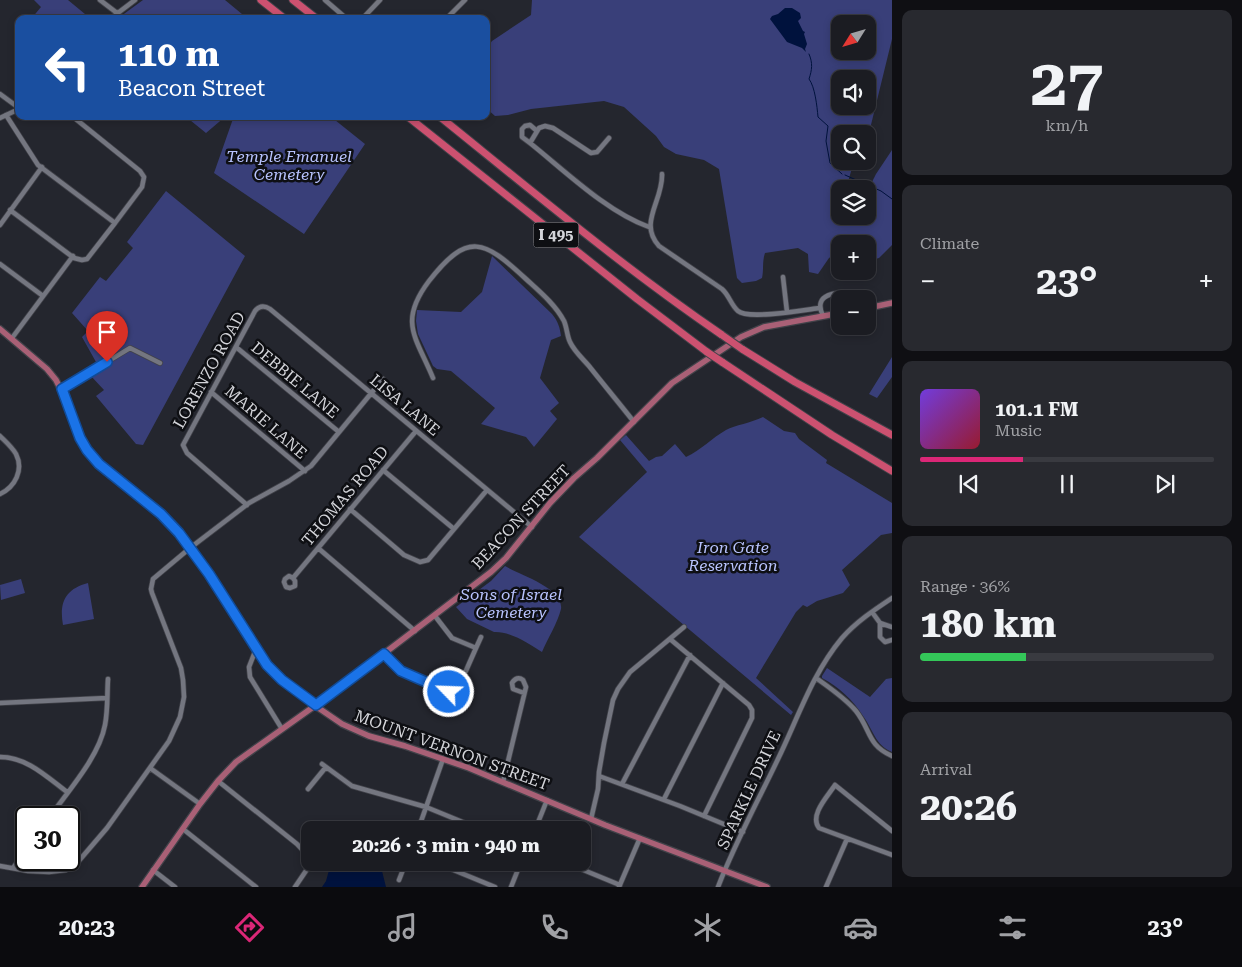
<!DOCTYPE html>
<meta charset="utf-8">
<style>
:root{--surface:#1b1c22;--page:#28292f;--text:#f1f3f6;--muted:#a0a1a5;--line:#393a40;--accent:#db2777}
body{margin:0;font-family:"Roboto Serif",serif;background:var(--page);color:var(--text);height:100vh;display:flex;flex-direction:column;font-size:19px;white-space:nowrap}
*{box-sizing:border-box;margin:0}
p{font-size:16px;color:var(--muted)}
.icon{flex:none;width:28px;height:28px;fill:none;stroke:currentColor;stroke-width:2;stroke-linecap:round;stroke-linejoin:round}
.map{position:relative;flex:1;overflow:hidden}
.panel{display:flex;flex-direction:column;gap:10px;padding:10px;background:#0f0f13;width:350px}
.panel>*{flex:none}
.top-card{position:absolute;left:15px;top:15px;width:475px;height:105px;border-radius:10px;box-shadow:0 2px 8px #0003,0 0 0 1px var(--line);background:#1a4fa0;color:#fff;overflow:hidden}
.needle{width:32px;rotate:233deg}
.controls{position:absolute;left:831px;top:15px;display:grid;gap:10px}
.controls a{display:grid;place-items:center;width:45px;height:45px;border-radius:10px;background:var(--surface);box-shadow:0 2px 8px #0003,0 0 0 1px var(--line);font-size:25px}
.speed{position:absolute;left:15px;top:806px;display:flex;gap:10px;font-size:25px;font-weight:700;text-align:center}
.speed>*{display:grid;place-content:center;width:65px;height:65px;border-radius:50%;background:var(--surface);box-shadow:0 2px 8px #0003,0 0 0 1px var(--line);line-height:1}
.speed .limit{border:2px solid #111;border-radius:8px;background:#fff;color:#111}
.pin{position:absolute;display:grid;place-items:center;width:42px;height:42px;color:#fff;margin:-51px -21px;border-radius:50% 50% 50% 0;rotate:-45deg;box-shadow:0 0 5px #0007}
.pin .icon{rotate:45deg}
.me{position:absolute;width:55px;margin:-28px;rotate:294deg;stroke-linejoin:round;filter:drop-shadow(0 0 4px #0008)}
.turn{display:flex;align-items:center;gap:18px;height:105px;padding:0 20px;font-size:22px}
.turn .icon{width:65px;height:65px;stroke-width:2.5}
.turn b{display:block;font-size:35px;line-height:42px}
.big{font-size:38px;font-weight:700;line-height:1.1}
.panel .card{flex:1;display:flex;flex-direction:column;justify-content:center;gap:8px;min-width:0;padding:0 18px;border-radius:10px;background:var(--page)}
.panel .dial{align-items:center;gap:0}
.dial b{font-size:65px;line-height:1}
.song{display:flex;align-items:center;gap:15px}
.cover{width:60px;height:60px;border-radius:8px;background:linear-gradient(135deg,hsl(260 70% 55%),hsl(350 70% 35%))}
.played{height:5px;border-radius:2px;background:linear-gradient(90deg,var(--accent) 35%,var(--line) 35%)}
.keys{display:flex;justify-content:space-around;direction:ltr}
.heat{display:flex;justify-content:space-between;align-items:center;font-size:28px;direction:ltr}
.charge{height:8px;border-radius:4px;background:linear-gradient(90deg,#34c759 36%,var(--line) 0)}
.trip{position:absolute;left:301px;top:821px;width:290px;height:50px;border-radius:10px;background:var(--surface);box-shadow:0 2px 8px #0003,0 0 0 1px var(--line);font-weight:700;line-height:50px;text-align:center}
.tab-bar{display:flex;height:80px;justify-content:space-around;align-items:center;background:#0b0b0e;color:var(--muted)}
.tab-bar .icon{width:35px;height:35px}
.tab-bar .current{color:var(--accent)}
.tab-bar b{font-size:22px;color:var(--text)}
main{display:flex;flex:1;min-height:0}
.map>svg:first-child{display:block}
</style>
<main>
<div class="map">
<svg width="892" height="887" viewBox="0 0 892 887">
<rect width="100%" height="100%" fill="#24262e"/>
<path fill="#393f79" fill-rule="evenodd" d="M34,0H68L91,19H31L41,7Z
M143,0H225L248,19H117Z
M532,0H892V39L869,133C869,139 871,145 868,150V134H840V161H857L852,168L846,189H840V216H868V190L876,174L892,150V245L879,258L868,261V244H840V256L835,254L829,258L818,274L809,272L808,254L798,248L765,253C762,262 764,269 762,278L756,281L742,283L737,278L719,169L704,160L676,154L664,147L656,136L624,107L604,101L531,109L508,115L495,116L486,108V49L492,41L531,15ZM840,24H868V51H840ZM840,79H868V106H840Z
M185,116H226L206,133Z
M234,116H330L365,144L304,234L214,173Z
M166,191L245,256L143,445L136,444L96,396L104,390L90,375L67,391L63,382L96,362L82,337L88,331L72,313L100,277L106,281L133,248L127,242Z
M492,256L552,314C558,321 560,328 561,336L551,340L540,378L559,403L550,411L557,419L534,447L526,437L481,424L495,408L451,371L437,369L433,366L418,334L416,321L417,310L461,312L482,292Z
M892,357V377L877,398L869,394Z
M763,417L784,431L795,433L799,439L827,460L826,463L892,503V533L881,535L842,570L850,585L843,593L817,601L807,607L803,605L796,612L756,678L793,712L791,715L579,537L647,472L620,440L626,435L649,461L656,457L662,456L675,444L686,457C701,450 712,438 726,430C735,425 751,423 763,417Z
M505,566C520,575 564,588 561,609C558,622 547,640 542,652C529,644 510,631 494,632L467,619L456,607L491,581Z
M21,579L25,593L1,600L0,585Z
M88,583L94,619L63,625C59,603 65,589 88,583Z
M827,668L870,697L886,679L892,678V752C875,745 873,729 863,716C853,700 839,687 822,678V676Z"/>
<path fill="#00123d" d="M785,8H792L800,13L801,18L798,21L803,31L805,32L804,34L807,44L805,49L806,52L802,48L787,42L770,19L772,16L778,14Z
M331,863H380L386,887H322L326,881Z"/>
<g fill="none" stroke-linecap="round" stroke-linejoin="round">
<path stroke="#00123d" stroke-width="1" d="M809,54C813,63 812,70 809,79C815,87 817,106 818,117L828,126L826,141L830,163L842,174
M845,175L881,191L892,199"/>
<defs>
<path id="minor" d="M100,0L117,13
M325,0L347,19
M110,19L135,0
M362,19L380,0
M446,19L465,0
M0,94L19,108
M6,115L38,165L115,223L87,259L82,260L74,258L10,210
M72,116L140,171L144,177L142,187L115,223
M0,118L19,109
M609,138L597,152L591,153L553,128L545,126L539,128L530,143C565,171 607,212 649,227
M530,143L522,137V129L525,126L530,125L537,131
M662,174C663,201 638,223 659,246L722,289C729,295 731,305 738,311C748,320 804,310 819,308
M0,225L42,167
M0,264L43,296
M783,277L787,312
M823,316C812,293 837,292 854,292
M12,338L73,256
M236,347L339,432
M433,378C416,337 398,322 429,281C468,231 484,240 526,279C539,291 555,304 564,321C567,328 567,336 570,342C574,351 583,359 589,366C604,385 619,403 634,422
M62,389L130,348L160,363
M211,392L305,471
M0,436C5,441 12,447 16,454C24,470 15,487 0,494
M383,470L454,529
M247,505L187,453L183,445L255,311C259,306 264,305 270,309L532,527
M350,509L404,555L420,562L428,560L487,490
M318,548L415,631
M293,578L289,576L285,579L284,582L286,587L290,588L295,586V581L293,578L416,431
M872,612L880,623L892,627
M880,623V637L885,642L892,640
M670,639L749,705L752,710V718L704,816
M476,648L481,637
M256,649L249,667L250,677L282,729
M384,654L401,671L448,692L453,693L457,691L476,648L452,638L435,616
M816,678C830,688 845,698 856,711C871,730 867,745 892,756
M0,703L107,698
M0,757C27,757 47,777 67,792
M322,764L352,786L426,807L482,830
M150,768L200,804
M599,776L680,806L743,832
M218,781L297,844L310,858
M503,782L526,687L523,680C519,677 515,678 512,683L513,689L524,693
M622,784L690,655
M308,789L326,767
M664,799L723,683
M49,818C68,791 99,757 105,725C108,710 107,694 108,679
M591,819L598,789L599,772L604,743L613,700L618,689L630,672L684,627
M183,829L256,887
M418,830L443,759
M535,830L547,800
M892,831L835,785C828,796 809,815 819,828L892,855
M434,862L495,887
M564,862L620,885
M0,866L28,871L49,872L66,870L77,863L107,828L169,741L180,717L184,697L183,680L181,668L152,593L151,589L153,579L190,548L249,503L289,481L311,466L383,379
M13,868L26,850
M153,870L175,887
M399,880L406,862
M295,887L312,862
M511,887L521,862
M619,887L640,838
M718,887C735,843 758,801 778,759C798,718 812,674 842,638C856,622 874,610 892,598
M826,887L847,839"/>
<path id="major" d="M868,308L892,303
M0,329L47,369L56,380L66,400L80,439L99,464L161,514L179,533L209,574L267,665L282,680L320,709L342,724L369,736L405,746L469,768L605,825L767,887
M142,887L200,804L218,781L236,762L323,700L491,572L506,558L550,503L574,478L597,458L672,383L741,337L764,327L840,313"/>
<path id="highway" d="M261,0L285,19
M293,0L317,19
M407,116L637,299L707,352
M439,116C532,191 624,268 722,335
M742,349L795,382L892,435
M722,362L832,435L892,471"/>
</defs>
<use href="#minor" stroke="#414249" stroke-width="6"/>
<use href="#major" stroke="#414249" stroke-width="8"/>
<use href="#highway" stroke="#414249" stroke-width="9"/>
<use href="#minor" stroke="#747680" stroke-width="4.5"/>
<use href="#major" stroke="#a96076" stroke-width="5.5"/>
<use href="#highway" stroke="#cc5170" stroke-width="7"/>
<defs>
<path id="highway-bridge" d="M722,335L742,349
M707,352L722,362"/>
</defs>
<use href="#highway-bridge" stroke="#414249" stroke-width="9" stroke-linecap="butt"/>
<use href="#highway-bridge" stroke="#cc5170" stroke-width="7"/>
</g>
<g fill="none" stroke-linecap="round" stroke-linejoin="round">
<defs>
<path id="route" d="M107,362L62,389L80,438L87,450L99,464L161,514L179,533L209,574L267,665L282,680L316,705L384,654L401,671L449,692"/>
</defs>
<use href="#route" stroke="#114b97" stroke-width="12"/>
<use href="#route" stroke="#1a73e8" stroke-width="9"/>
</g>
<g text-anchor="middle" dominant-baseline="central" stroke-width="5" stroke-linejoin="round" paint-order="stroke">
<rect fill="#0e0f13" stroke="#98999e" stroke-width="1" x="533.5" y="222.5" width="45" height="25" rx="4"/>
<g font-size="15" font-weight="bold" fill="#d3d4d9">
<text x="556" y="235">I 495</text>
</g>
<g font-size="16" font-style="italic" fill="#b8c3fe" stroke="#0e0f13">
<text x="289" y="156">Temple Emanuel<tspan x="289" dy="18">Cemetery</tspan></text>
<text x="733" y="547">Iron Gate<tspan x="733" dy="18">Reservation</tspan></text>
<text x="511" y="594">Sons of Israel<tspan x="511" dy="18">Cemetery</tspan></text>
</g>
<g font-size="16" fill="#d3d4d9" stroke="#0e0f13">
<text transform="translate(209 370) rotate(-61)">LORENZO ROAD</text>
<text transform="translate(295 380) rotate(40)">DEBBIE LANE</text>
<text transform="translate(405 405) rotate(40)">LISA LANE</text>
<text transform="translate(266 422) rotate(41)">MARIE LANE</text>
<text transform="translate(345 496) rotate(-50)">THOMAS ROAD</text>
<text transform="translate(521 517) rotate(-47)">BEACON STREET</text>
<text transform="translate(452 750) rotate(20)">MOUNT VERNON STREET</text>
<text transform="translate(749 790) rotate(-65)">SPARKLE DRIVE</text>
</g>
</g>
</svg>
<div class="controls">
<a><svg class="needle" viewBox="-14 -14 28 28"><path d="M0-13l5 13h-10z" fill="#e53935"/><path d="M0 13l5-13h-10z" fill="#a0a1a5"/></svg></a>
<a><svg class="icon" aria-label="sound" viewBox="0 0 24 24"><path d="M4 9h4l5-4v14l-5-4H4zM17 9q2 3 0 6"/></svg></a>
<a><svg class="icon" aria-label="search" viewBox="0 0 24 24"><circle cx="10" cy="10" r="6"/><path d="M15 15l6 6"/></svg></a>
<a><svg class="icon" aria-label="layers" viewBox="0 0 24 24"><path d="M12 4l9 5-9 5-9-5zM3 14l9 5 9-5"/></svg></a>
<a>+</a>
<a>−</a>
</div>
<div class="speed"><div class="limit">30</div></div>
<div class="pin" style="left:107px;top:362px;background:#d93025"><svg class="icon" aria-label="arrive" viewBox="0 0 24 24"><path d="M6 21V4h12l-3 4 3 4H6"/></svg></div>
<svg class="me" style="left:449px;top:692px" viewBox="-20 -20 40 40"><circle r="17" fill="#1a73e8" stroke="#fff" stroke-width="3"/><path d="M0-11L8 9 0 5-8 9z" fill="#fff"/></svg>
<div class="trip">20:26 · 3 min · 940 m</div>
<div class="top-card">
<div class="turn"><svg class="icon" aria-label="left" viewBox="0 0 24 24"><path d="M17 20v-9H6M10 6l-5 5 5 5"/></svg><div><b>110 m</b>Beacon Street</div></div>
</div>
</div>
<section class="panel">
<div class="card dial"><b>27</b><p>km/h</p></div>
<div class="card"><p>Climate</p>
<div class="heat"><a>−</a><b class="big">23°</b><a>+</a></div>
</div>
<div class="card">
<div class="song"><i class="cover"></i><div><b>101.1 FM</b><p>Music</p></div></div>
<div class="played"></div>
<div class="keys"><svg class="icon" aria-label="previous" viewBox="0 0 24 24"><path d="M18 5L8 12l10 7zM5 5v14"/></svg><svg class="icon" aria-label="pause" viewBox="0 0 24 24"><path d="M8 5v14M16 5v14"/></svg><svg class="icon" aria-label="next" viewBox="0 0 24 24"><path d="M6 5l10 7-10 7zM19 5v14"/></svg></div>
</div>
<div class="card"><p>Range · 36%</p><b class="big">180 km</b><div class="charge"></div></div>
<div class="card"><p>Arrival</p><b class="big">20:26</b></div>
</section>
</main>
<nav class="tab-bar">
<b>20:23</b>
<svg class="icon current" aria-label="directions" viewBox="0 0 24 24"><path d="M12 3l9 9-9 9-9-9zM9 14v-3h6M13 9l2 2-2 2"/></svg>
<svg class="icon" aria-label="music" viewBox="0 0 24 24"><path d="M9 18V5l10-2v13"/><circle cx="6" cy="18" r="3"/><circle cx="16" cy="16" r="3"/></svg>
<svg class="icon" aria-label="phone" viewBox="0 0 24 24"><path d="M5 4h4l2 5-3 2q2 4 5 5l2-3 5 2v4C11 20 4 13 5 4z"/></svg>
<svg class="icon" aria-label="climate" viewBox="0 0 24 24"><path d="M12 3v18M4 7l16 10M4 17L20 7"/></svg>
<svg class="icon" aria-label="car" viewBox="0 0 24 24"><path d="M5 17H2v-5l4-1 3-4h7l3 4 3 1v5h-3M9 17h6M6 11h13"/><circle cx="7" cy="17" r="2"/><circle cx="17" cy="17" r="2"/></svg>
<svg class="icon" aria-label="filters" viewBox="0 0 24 24"><path d="M4 7h16M4 17h16"/><circle cx="9" cy="7" r="2"/><circle cx="15" cy="17" r="2"/></svg>
<b>23°</b>
</nav>
